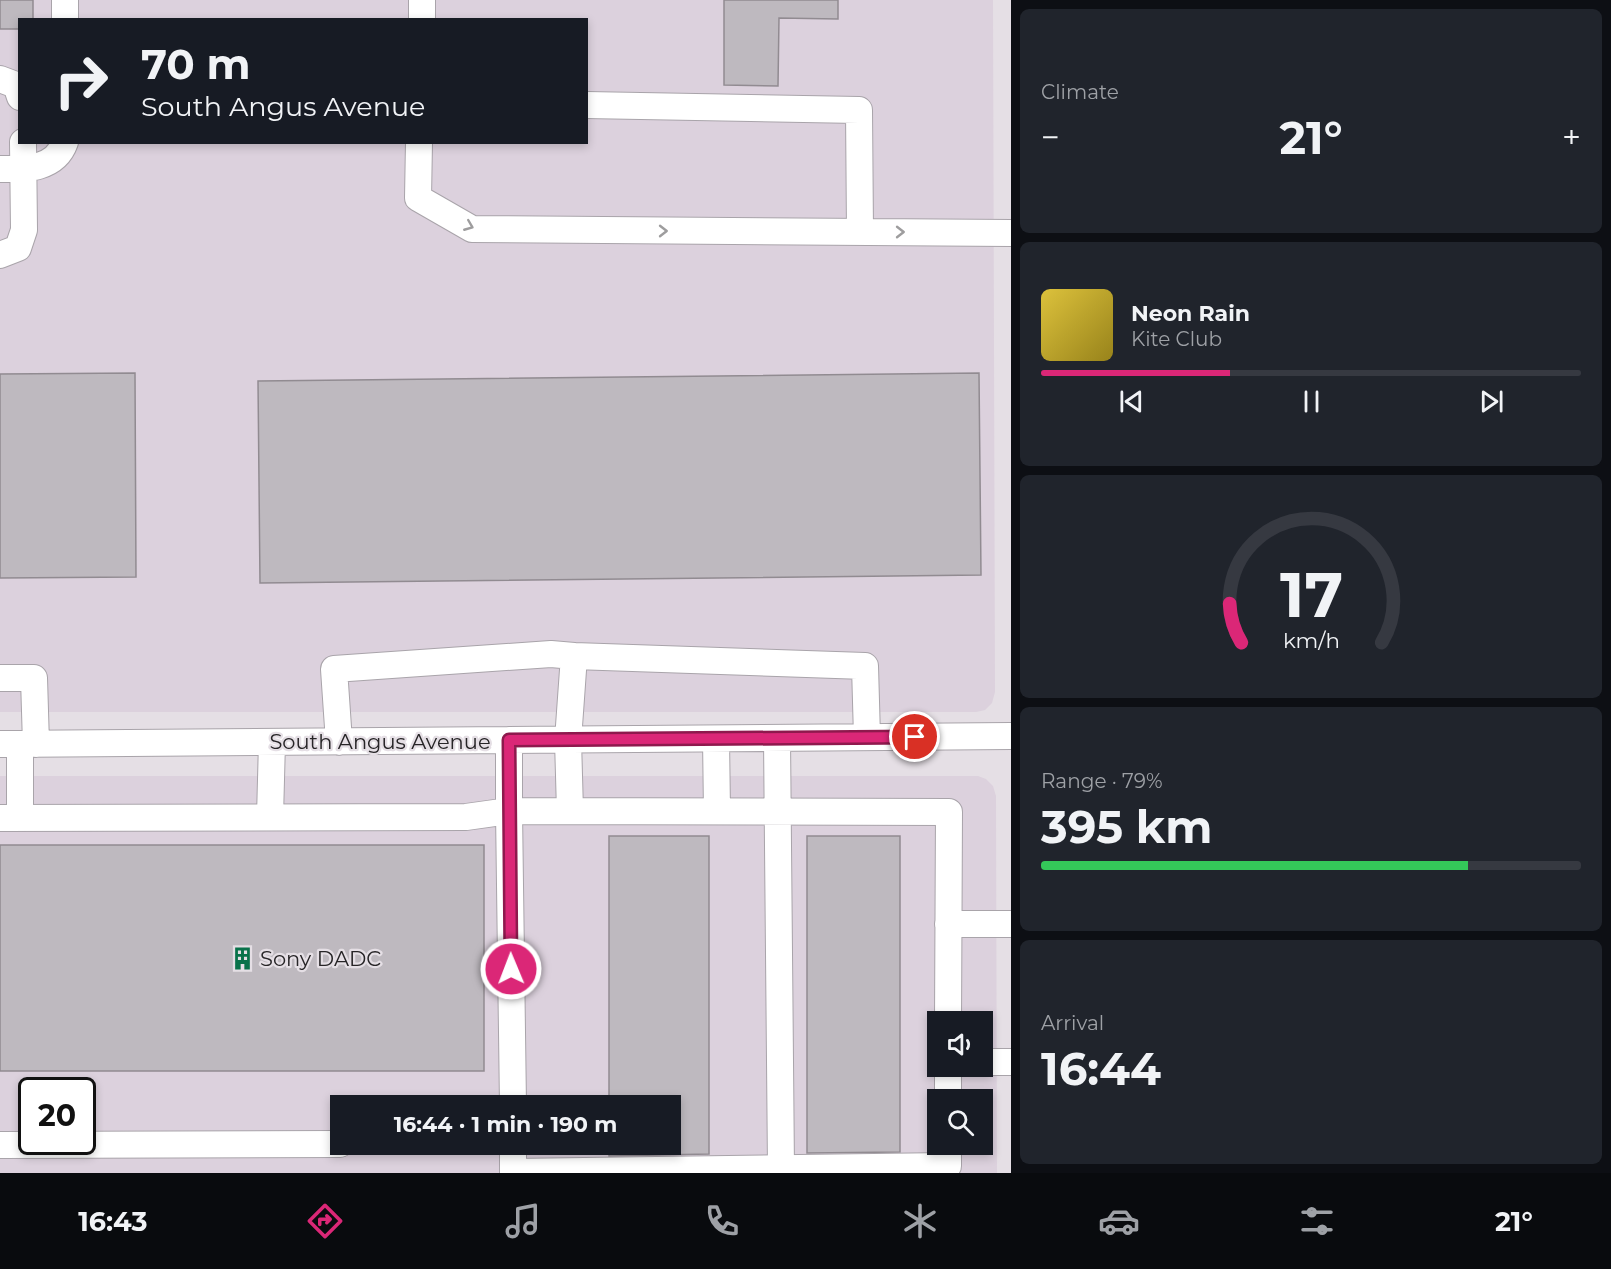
<!DOCTYPE html>
<meta charset="utf-8">
<style>
:root{--surface:#171b24;--page:#20242c;--text:#f1f3f6;--muted:#9ea1a6;--line:#363941;--accent:#db2777}
body{margin:0;font-family:Montserrat,sans-serif;background:var(--page);color:var(--text);height:100vh;display:flex;flex-direction:column;font-size:22px;white-space:nowrap}
*{box-sizing:border-box;margin:0}
p{font-size:20px;color:var(--muted)}
.icon{flex:none;width:33px;height:33px;fill:none;stroke:currentColor;stroke-width:2;stroke-linecap:round;stroke-linejoin:round}
.map{position:relative;flex:1;overflow:hidden}
.side{display:flex;flex-direction:column;gap:9px;padding:9px;background:#0d0f14;width:600px}
.side>*{flex:none}
.top-card{position:absolute;left:18px;top:18px;width:570px;height:126px;border-radius:0px;box-shadow:0 3px 9px #0003;background:#171b24;color:var(--text);overflow:hidden}
.controls{position:absolute;left:927px;top:1011px;display:grid;gap:12px}
.controls a{display:grid;place-items:center;width:66px;height:66px;border-radius:0px;background:var(--surface);box-shadow:0 3px 9px #0003;font-size:30px}
.speed{position:absolute;left:18px;top:1077px;display:flex;gap:12px;font-size:30px;font-weight:700;text-align:center}
.speed>*{display:grid;place-content:center;width:78px;height:78px;border-radius:50%;background:var(--surface);box-shadow:0 3px 9px #0003;line-height:1}
.speed .limit{border:3px solid #111;border-radius:9px;background:#fff;color:#111}
.pin{position:absolute;display:grid;place-items:center;width:51px;height:51px;color:#fff;margin:-26px;border:3px solid #fff;border-radius:50%;box-shadow:0 2px 6px #0007}
.me{position:absolute;width:66px;margin:-33px;rotate:359deg;stroke-linejoin:round;filter:drop-shadow(0 0 4px #0008)}
.turn{display:flex;align-items:center;gap:21px;height:126px;padding:0 24px;font-size:27px}
.turn .icon{width:78px;height:78px;stroke-width:2.5}
.turn b{display:block;font-size:42px;line-height:51px}
.big{font-size:45px;font-weight:700;line-height:1.1}
.side .tile{flex:1;display:flex;flex-direction:column;justify-content:center;gap:9px;min-width:0;padding:0 21px;border-radius:9px;background:var(--page)}
.side .dial{align-items:center;gap:0}
.dial svg{height:156px;overflow:visible;fill:none;stroke:var(--line);stroke-width:7;stroke-linecap:round;text-anchor:middle}
.dial text{fill:var(--text);stroke:none}
.song{display:flex;align-items:center;gap:18px}
.cover{width:72px;height:72px;border-radius:9px;background:linear-gradient(135deg,hsl(50 70% 55%),hsl(50 70% 35%))}
.played{height:6px;border-radius:3px;background:linear-gradient(90deg,var(--accent) 35%,var(--line) 35%)}
.keys{display:flex;justify-content:space-around;direction:ltr}
.heat{display:flex;justify-content:space-between;align-items:center;font-size:33px;direction:ltr}
.charge{height:9px;border-radius:4px;background:linear-gradient(90deg,#34c759 79%,var(--line) 0)}
.trip{position:absolute;left:330px;top:1095px;width:351px;height:60px;border-radius:0px;background:var(--surface);box-shadow:0 3px 9px #0003;font-weight:700;line-height:60px;text-align:center}
.menu{display:flex;height:96px;justify-content:space-around;align-items:center;background:#090b0e;color:var(--muted)}
.menu .icon{width:42px;height:42px}
.menu .selected{color:var(--accent)}
.menu b{font-size:27px;color:var(--text)}
main{display:flex;flex:1;min-height:0}
.map>svg:first-child{display:block}
</style>
<main>
<div class="map">
<svg width="1011" height="1173" viewBox="0 0 1011 1173">
<rect width="100%" height="100%" fill="#e5dfe5"/>
<path fill="#dcd1dd" fill-rule="evenodd" d="M0,0H993L995,692L992,703L985,710L976,712H0ZM20,20H586V142H20Z
M0,776H978L986,779L993,786L996,796L997,1173H0ZM938,1022H982V1066H938ZM32,1090H82V1142H32ZM938,1100H982V1144H938ZM340,1106H670V1144H340Z"/>
<path fill="#beb9bf" stroke="#918b91" stroke-width="1.5" d="M0,0H33V20H20V29H0Z
M724,0H838V19L779,18L778,86L724,85Z
M135,373L136,577L0,578V374Z
M979,373L981,575L260,583L258,381Z
M609,836H709V1154L609,1156V1144H670V1106H609Z
M807,836H900V1152L807,1153Z
M0,845H484V1071H0Z"/>
<g fill="none" stroke-linecap="round" stroke-linejoin="round">
<defs>
<path id="minor" d="M65,0V20
M422,20V0
M0,79L16,85L20,97
M586,105L859,110L860,232
M419,142L418,198L472,229L1011,233
M0,169C25,169 55,170 65,142
M0,255L18,248L24,230L23,142
M0,678H34L36,744
M777,738L781,1169
M716,739L717,811
M339,742L334,669L551,654L574,656
M0,744L1011,736
M20,744V818
M570,811L568,740L574,656L865,666L867,737
M270,817L272,742
M0,818L466,817L509,811V740
M948,924H1011
M982,1062H1011
M948,1066V1100
M513,1106L509,811L949,812L948,1022
M513,1144V1172L948,1166V1144
M0,1145L340,1144"/>
</defs>
<use href="#minor" stroke="#a9a4aa" stroke-width="28"/>
<use href="#minor" stroke="#fff" stroke-width="26"/>
</g>
<defs><path id="oneway-chevron" d="M-2-3.5L2.5 0L-2 3.5" fill="none" stroke-width="1.6" stroke-linecap="round" stroke-linejoin="round" transform="scale(1.5)"/></defs>
<g stroke="#9e9d9e">
<use href="#oneway-chevron" transform="translate(469 226) rotate(22)"/>
<use href="#oneway-chevron" transform="translate(663 231)"/>
<use href="#oneway-chevron" transform="translate(900 232)"/>
</g>
<g fill="none" stroke-linecap="round" stroke-linejoin="round">
<defs>
<path id="route" d="M511,969L509,740L915,737"/>
</defs>
<use href="#route" stroke="#8e194d" stroke-width="15"/>
<use href="#route" stroke="#db2777" stroke-width="10"/>
</g>
<defs>
<symbol id="building-bare" viewBox="-9 -9 18 18"><path d="M-4-6H4V6H1V3H-1V6H-4ZM-2.5-4.3h1.7v1.8h-1.7ZM.8-4.3h1.7v1.8H.8ZM-2.5-1h1.7V.8h-1.7ZM.8-1h1.7V.8H.8Z" fill="#09724a" stroke="#e5dfe5" stroke-width="2.5" paint-order="stroke"/></symbol>
</defs>
<g fill-rule="evenodd">
<use href="#building-bare" x="226" y="942" width="33" height="33"/>
</g>
<g text-anchor="middle" dominant-baseline="central" stroke-width="4.5" stroke-linejoin="round" paint-order="stroke">
<g font-size="21" fill="#272527" stroke="#e5dfe5">
<text x="380" y="741">South Angus Avenue</text>
</g>
<g font-size="21" fill="#272527" stroke="#e5dfe5" text-anchor="start">
<text x="260" y="958">Sony DADC</text>
</g>
</g>
</svg>
<div class="controls">
<a><svg class="icon" aria-label="sound" viewBox="0 0 24 24"><path d="M4 9h4l5-4v14l-5-4H4zM17 9q2 3 0 6"/></svg></a>
<a><svg class="icon" aria-label="search" viewBox="0 0 24 24"><circle cx="10" cy="10" r="6"/><path d="M15 15l6 6"/></svg></a>
</div>
<div class="speed"><div class="limit">20</div></div>
<div class="pin" style="left:915px;top:737px;background:#d93025"><svg class="icon" aria-label="arrive" viewBox="0 0 24 24"><path d="M6 21V4h12l-3 4 3 4H6"/></svg></div>
<svg class="me" style="left:511px;top:969px" viewBox="-20 -20 40 40"><circle r="17" fill="#db2777" stroke="#fff" stroke-width="3"/><path d="M0-11L8 9 0 5-8 9z" fill="#fff"/></svg>
<div class="trip">16:44 · 1 min · 190 m</div>
<div class="top-card">
<div class="turn"><svg class="icon" aria-label="right" viewBox="0 0 24 24"><path d="M7 20v-9h11M14 6l5 5-5 5"/></svg><div><b>70 m</b>South Angus Avenue</div></div>
</div>
</div>
<section class="side">
<div class="tile"><p>Climate</p>
<div class="heat"><a>−</a><b class="big">21°</b><a>+</a></div>
</div>
<div class="tile">
<div class="song"><i class="cover"></i><div><b>Neon Rain</b><p>Kite Club</p></div></div>
<div class="played"></div>
<div class="keys"><svg class="icon" aria-label="previous" viewBox="0 0 24 24"><path d="M18 5L8 12l10 7zM5 5v14"/></svg><svg class="icon" aria-label="pause" viewBox="0 0 24 24"><path d="M8 5v14M16 5v14"/></svg><svg class="icon" aria-label="next" viewBox="0 0 24 24"><path d="M6 5l10 7-10 7zM19 5v14"/></svg></div>
</div>
<div class="tile dial"><svg viewBox="0 0 100 80">
<path d="M14 69A42 42 0 1 1 86 69"/>
<path d="M14 69A42 42 0 0 1 8 49" stroke="#db2777"/>
<text x="50" y="56" font-size="32" font-weight="700">17</text>
<text x="50" y="72" font-size="11">km/h</text>
</svg></div>
<div class="tile"><p>Range · 79%</p><b class="big">395 km</b><div class="charge"></div></div>
<div class="tile"><p>Arrival</p><b class="big">16:44</b></div>
</section>
</main>
<nav class="menu">
<b>16:43</b>
<svg class="icon selected" aria-label="directions" viewBox="0 0 24 24"><path d="M12 3l9 9-9 9-9-9zM9 14v-3h6M13 9l2 2-2 2"/></svg>
<svg class="icon" aria-label="music" viewBox="0 0 24 24"><path d="M9 18V5l10-2v13"/><circle cx="6" cy="18" r="3"/><circle cx="16" cy="16" r="3"/></svg>
<svg class="icon" aria-label="phone" viewBox="0 0 24 24"><path d="M5 4h4l2 5-3 2q2 4 5 5l2-3 5 2v4C11 20 4 13 5 4z"/></svg>
<svg class="icon" aria-label="climate" viewBox="0 0 24 24"><path d="M12 3v18M4 7l16 10M4 17L20 7"/></svg>
<svg class="icon" aria-label="car" viewBox="0 0 24 24"><path d="M5 17H2v-5l4-1 3-4h7l3 4 3 1v5h-3M9 17h6M6 11h13"/><circle cx="7" cy="17" r="2"/><circle cx="17" cy="17" r="2"/></svg>
<svg class="icon" aria-label="filters" viewBox="0 0 24 24"><path d="M4 7h16M4 17h16"/><circle cx="9" cy="7" r="2"/><circle cx="15" cy="17" r="2"/></svg>
<b>21°</b>
</nav>
